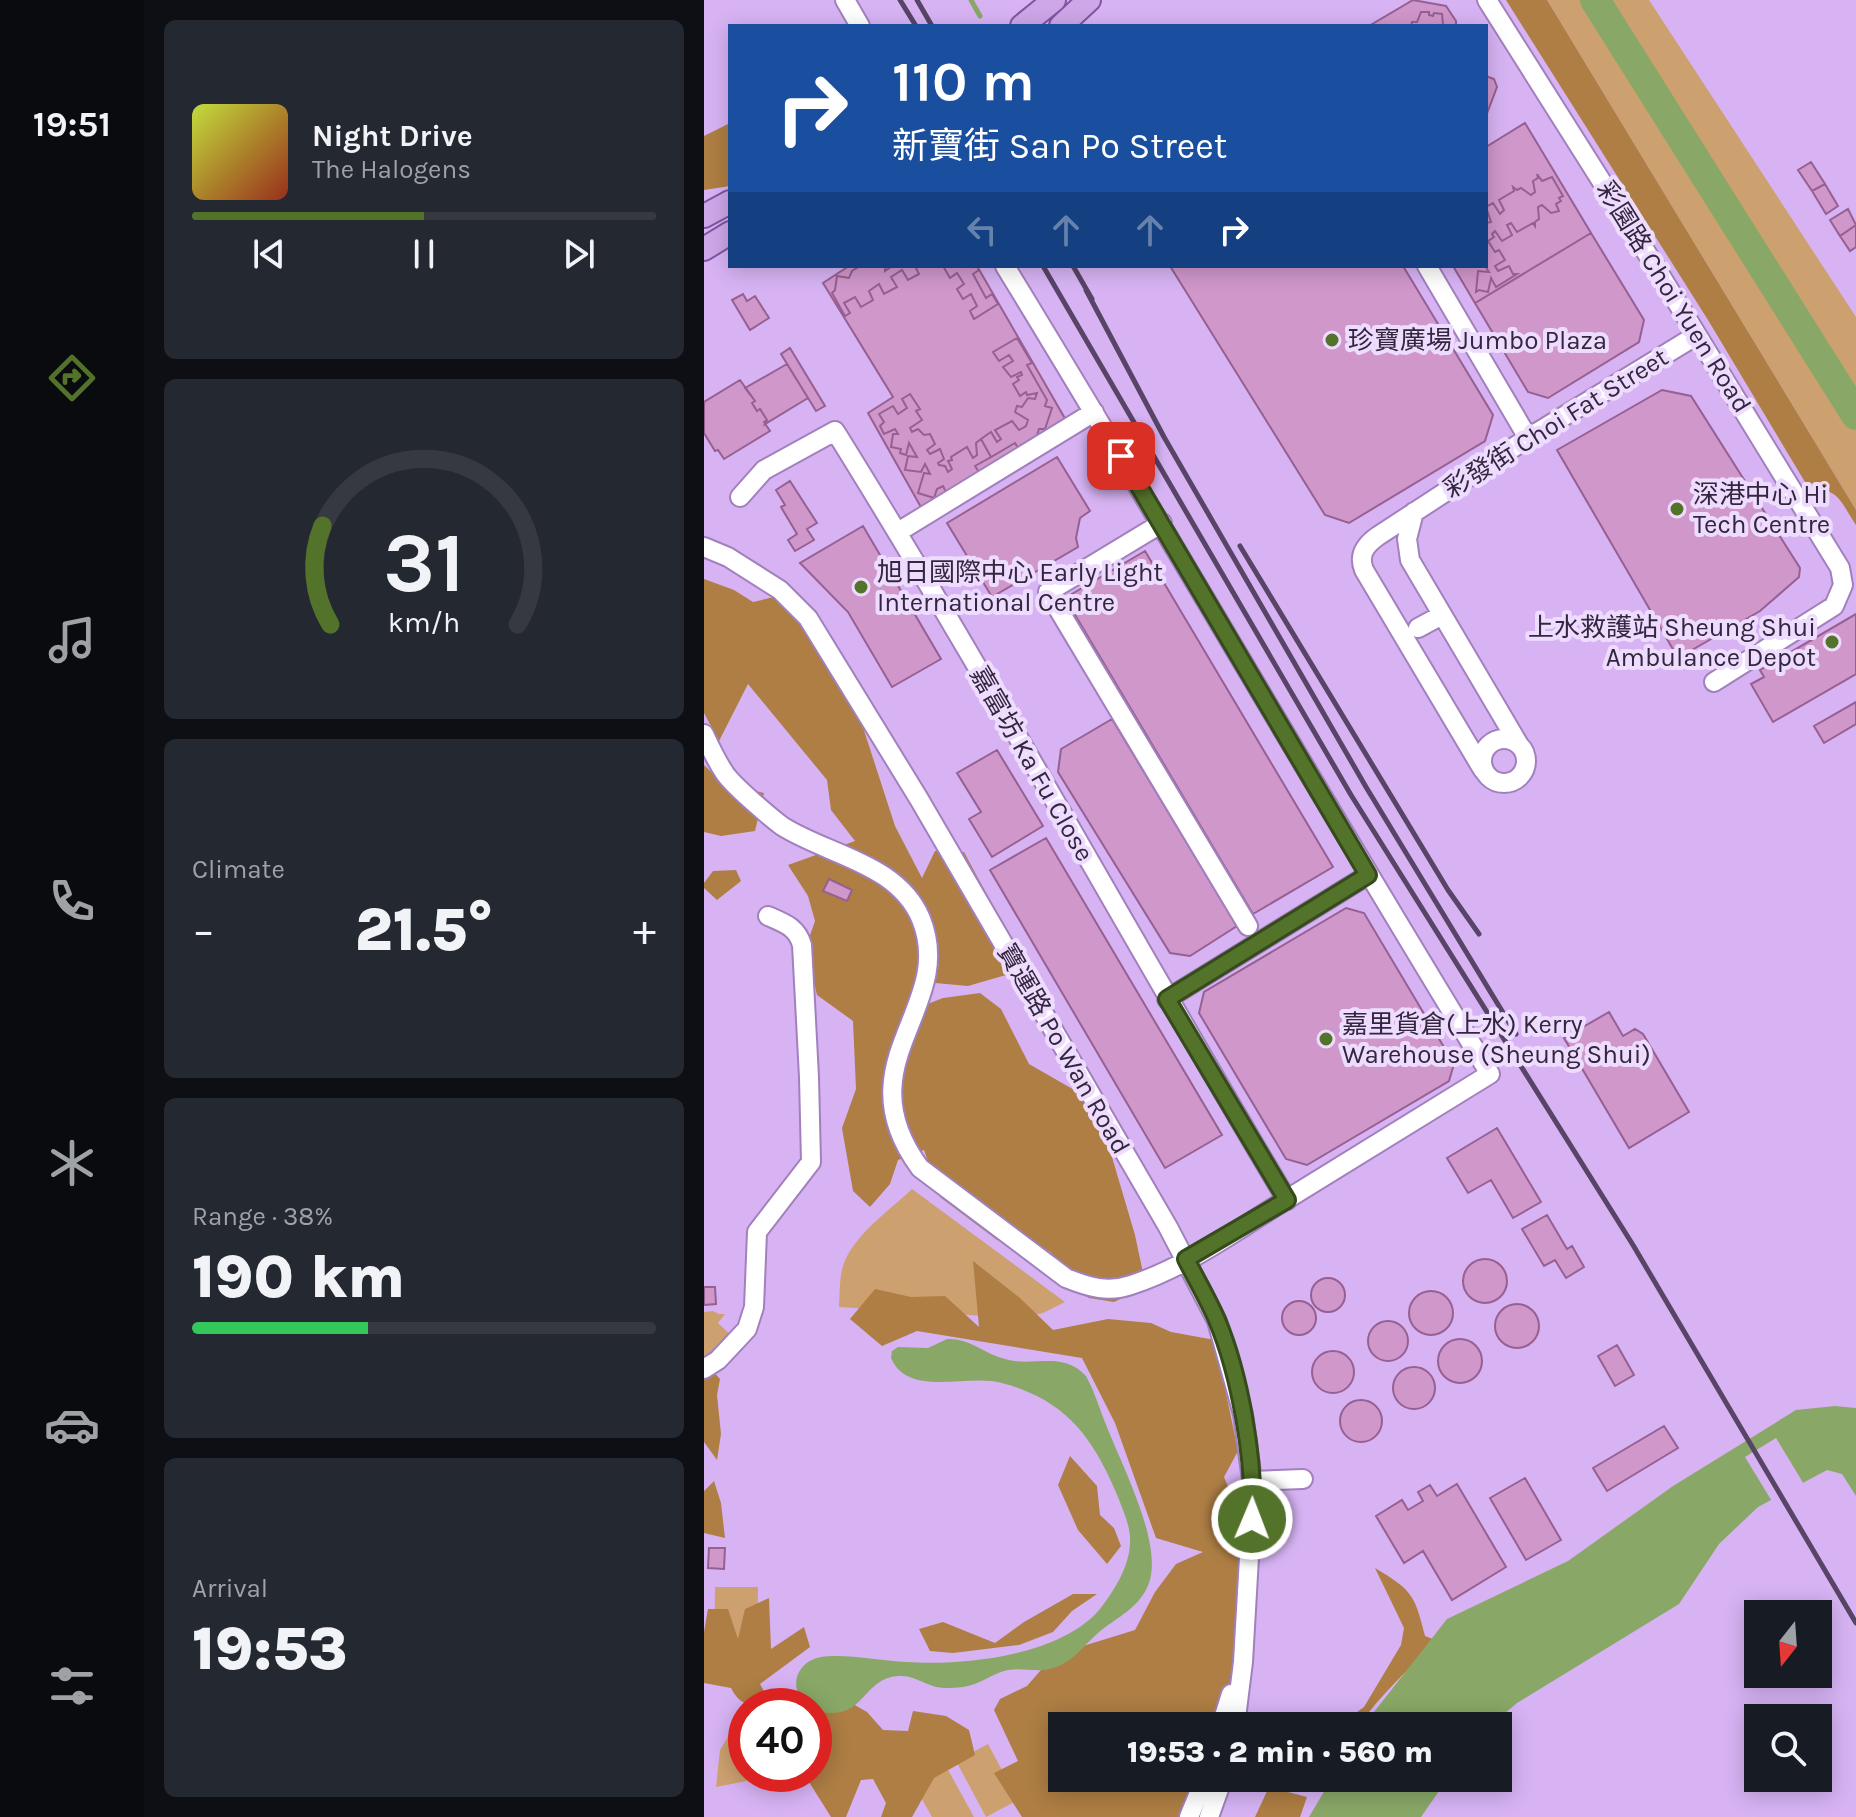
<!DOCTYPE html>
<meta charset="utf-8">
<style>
:root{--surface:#171b24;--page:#242831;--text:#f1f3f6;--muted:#9ea1a6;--line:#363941;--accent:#53732a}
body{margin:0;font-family:Karla,"Noto Sans SC",sans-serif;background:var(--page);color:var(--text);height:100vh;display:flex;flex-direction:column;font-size:30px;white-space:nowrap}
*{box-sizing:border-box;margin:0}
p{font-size:26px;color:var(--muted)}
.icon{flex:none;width:44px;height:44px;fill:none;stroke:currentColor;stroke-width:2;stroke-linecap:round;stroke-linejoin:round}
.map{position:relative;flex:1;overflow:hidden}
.sheet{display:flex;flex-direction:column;gap:20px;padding:20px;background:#0d0f14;width:560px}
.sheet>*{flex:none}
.guide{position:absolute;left:24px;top:24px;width:760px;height:244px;border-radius:0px;box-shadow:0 4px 20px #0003;background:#1a4fa0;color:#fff;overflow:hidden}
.needle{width:52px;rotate:197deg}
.buttons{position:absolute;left:1040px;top:1600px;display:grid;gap:16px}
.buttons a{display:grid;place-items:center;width:88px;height:88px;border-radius:0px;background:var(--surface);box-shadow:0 4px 20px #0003;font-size:40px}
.speed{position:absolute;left:24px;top:1688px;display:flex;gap:16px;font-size:40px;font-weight:700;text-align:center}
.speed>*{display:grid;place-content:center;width:104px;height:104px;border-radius:50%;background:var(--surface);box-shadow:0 4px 20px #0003;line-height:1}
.speed .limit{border:12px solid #d22;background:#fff;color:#111}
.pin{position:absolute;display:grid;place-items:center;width:68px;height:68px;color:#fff;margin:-34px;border-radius:16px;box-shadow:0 4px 12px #0006}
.me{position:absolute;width:88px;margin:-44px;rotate:1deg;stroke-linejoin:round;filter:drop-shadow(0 0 6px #0008)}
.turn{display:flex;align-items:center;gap:28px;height:168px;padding:0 32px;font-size:36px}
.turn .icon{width:104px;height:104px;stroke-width:2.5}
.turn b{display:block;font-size:56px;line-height:68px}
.lanes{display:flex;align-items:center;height:76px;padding:0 32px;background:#0003;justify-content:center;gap:40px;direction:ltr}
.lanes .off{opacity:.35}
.big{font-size:60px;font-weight:800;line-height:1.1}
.sheet .card{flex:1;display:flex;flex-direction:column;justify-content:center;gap:12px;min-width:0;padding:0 28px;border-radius:12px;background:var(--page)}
.sheet .dial{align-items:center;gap:0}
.dial svg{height:208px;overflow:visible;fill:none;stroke:var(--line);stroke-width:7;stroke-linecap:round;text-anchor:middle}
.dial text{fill:var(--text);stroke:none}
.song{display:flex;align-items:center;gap:24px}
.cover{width:96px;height:96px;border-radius:12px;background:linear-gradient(135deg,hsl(70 70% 55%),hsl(10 70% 35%))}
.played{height:8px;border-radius:4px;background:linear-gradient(90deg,var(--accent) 50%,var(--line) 50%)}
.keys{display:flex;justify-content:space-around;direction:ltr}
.heat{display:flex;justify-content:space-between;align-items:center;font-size:44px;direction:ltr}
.charge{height:12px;border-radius:6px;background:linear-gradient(90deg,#34c759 38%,var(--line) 0)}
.trip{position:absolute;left:344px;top:1712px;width:464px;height:80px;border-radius:0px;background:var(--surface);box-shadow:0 4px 20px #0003;font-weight:800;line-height:80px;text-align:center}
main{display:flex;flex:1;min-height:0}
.dock{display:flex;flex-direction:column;width:144px;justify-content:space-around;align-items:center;background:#090b0e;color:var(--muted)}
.dock .icon{width:56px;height:56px}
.dock .active{color:var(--accent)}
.dock b{font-size:36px;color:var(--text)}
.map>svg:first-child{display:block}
</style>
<main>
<nav class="dock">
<b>19:51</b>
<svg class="icon active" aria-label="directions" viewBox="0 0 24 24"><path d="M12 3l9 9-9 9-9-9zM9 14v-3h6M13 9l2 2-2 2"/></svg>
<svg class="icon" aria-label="music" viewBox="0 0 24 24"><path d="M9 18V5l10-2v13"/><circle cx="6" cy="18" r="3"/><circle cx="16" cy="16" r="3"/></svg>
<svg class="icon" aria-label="phone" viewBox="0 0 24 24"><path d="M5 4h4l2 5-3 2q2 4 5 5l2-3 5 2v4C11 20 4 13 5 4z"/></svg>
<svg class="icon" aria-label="climate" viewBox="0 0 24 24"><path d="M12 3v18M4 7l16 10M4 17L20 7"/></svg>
<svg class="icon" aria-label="car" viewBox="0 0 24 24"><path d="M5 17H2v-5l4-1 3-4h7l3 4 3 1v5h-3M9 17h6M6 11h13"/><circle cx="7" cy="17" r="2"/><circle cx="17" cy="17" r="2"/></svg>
<svg class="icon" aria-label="filters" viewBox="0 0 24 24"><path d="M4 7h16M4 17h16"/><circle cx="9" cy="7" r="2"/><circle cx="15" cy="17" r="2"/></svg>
</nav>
<section class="sheet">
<div class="card">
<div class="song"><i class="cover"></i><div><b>Night Drive</b><p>The Halogens</p></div></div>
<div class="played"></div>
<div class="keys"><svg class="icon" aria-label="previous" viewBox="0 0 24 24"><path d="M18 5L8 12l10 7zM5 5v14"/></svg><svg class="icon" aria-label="pause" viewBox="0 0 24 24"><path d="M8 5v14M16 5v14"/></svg><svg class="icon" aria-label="next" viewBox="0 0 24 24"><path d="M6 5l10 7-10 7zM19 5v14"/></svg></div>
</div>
<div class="card dial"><svg viewBox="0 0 100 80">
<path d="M14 69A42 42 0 1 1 86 69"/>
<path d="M14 69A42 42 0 0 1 11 31" stroke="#53732a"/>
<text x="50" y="56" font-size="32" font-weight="700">31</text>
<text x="50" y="72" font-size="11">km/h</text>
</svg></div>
<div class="card"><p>Climate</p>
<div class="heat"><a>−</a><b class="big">21.5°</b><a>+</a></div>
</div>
<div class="card"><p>Range · 38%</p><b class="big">190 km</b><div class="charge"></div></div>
<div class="card"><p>Arrival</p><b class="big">19:53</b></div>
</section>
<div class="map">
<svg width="1152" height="1817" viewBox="0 0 1152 1817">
<rect width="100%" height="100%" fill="#d7b3f4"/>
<path fill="#cda16f" d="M843,0H945L1152,317V510Z
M208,1189L361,1302L339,1313L314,1318L135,1307C136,1293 135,1276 140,1263C152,1233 185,1211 208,1189Z
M9,1311L15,1314H21L14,1323L30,1338L0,1361V1312Z
M11,1587H54L53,1669L10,1668Z
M32,1723L42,1725V1774H78L12,1787L16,1750Z
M284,1744L314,1800L282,1817L252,1761Z
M242,1766L270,1817H228L209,1783Z"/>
<path fill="#ae7e44" d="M802,0H843L1152,510V525C1138,505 1134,485 1107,492L1004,320Z
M26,123V186L0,190V136Z
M74,577L124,634L155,715L191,826L218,878L231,851L260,852L323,969L264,986L220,982L208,1010L239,998L276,993L297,1009L325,1064L379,1095L400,1130L431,1235L442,1287L410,1302L385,1298L346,1276L362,1268L346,1252L319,1236L293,1240L236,1197L220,1150L194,1160L186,1184L166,1207L149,1191L138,1128L152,1089L149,1021L113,995L102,947L111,921L104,896L84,865L151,841L127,810L123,780L44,684L15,741L0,713V579L30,590L49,602L70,597Z
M0,765L19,783L60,793L51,831L17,836L0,832Z
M32,870L37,881L13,900L0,888V883L9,871Z
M269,1261L316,1298L349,1330L404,1319L447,1323L467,1332L511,1340L534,1451L520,1477L540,1526L528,1726H358V1778H522L509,1817H318L290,1773L314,1761L290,1710L296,1699L323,1686L350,1655L431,1630L451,1592L472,1564L499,1552L452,1538L411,1423L378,1358L213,1331L178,1346L146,1319L171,1289L207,1297L241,1296L275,1327Z
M0,1361L16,1379L13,1395L17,1434L13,1460L0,1442Z
M366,1456L393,1486L396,1515L410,1528L417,1546L403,1564L374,1530L354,1485Z
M10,1481L17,1503L21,1538L0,1533V1491Z
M671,1568C708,1590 711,1595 721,1636L731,1640C706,1670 676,1694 655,1726H634L660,1707L697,1645L700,1628Z
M369,1594H393L368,1611L349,1632L315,1645L249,1653L226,1651L215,1629L239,1622L291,1643L320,1622Z
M65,1598L67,1649L100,1627L106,1647L56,1684L66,1702C48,1708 36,1706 27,1688L0,1683V1632L4,1609H24L34,1639L41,1609Z
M133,1695L163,1712L179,1730L204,1731L209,1711L242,1716L265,1730L271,1755L230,1778L208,1817H177L182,1803L169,1779L157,1780L142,1817H127L100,1774H110V1706H71L74,1703Z
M565,1787L603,1797L596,1817H551Z"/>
<path fill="#89a867" d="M243,1339C265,1338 278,1352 298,1358C328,1369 357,1349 382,1376C391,1392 396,1411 403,1427C418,1466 459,1543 445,1583C436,1608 413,1617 394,1633C380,1645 370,1661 352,1667C336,1674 321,1667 304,1670C288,1673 276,1685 259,1687C249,1688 238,1689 229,1686C217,1682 208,1675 194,1676C156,1679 161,1725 110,1710V1706H103C84,1689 91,1662 117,1657C139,1653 179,1661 202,1662C259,1666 357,1656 396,1609C410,1591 425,1567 426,1544C427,1527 420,1513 414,1497C396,1454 376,1418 333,1396C319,1389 302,1383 287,1381C255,1377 203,1395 187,1358L188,1351L194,1347L224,1348Z
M1131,1406L1152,1408V1496L1138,1474L1123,1470L1054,1507L1015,1544L975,1604L813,1703L786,1726H659L743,1619L864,1561L969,1486L1092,1410Z
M628,1778H744L717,1817H605Z"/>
<path fill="#d7b3f4" d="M1072,1438L1101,1486L1069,1503L1041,1457Z"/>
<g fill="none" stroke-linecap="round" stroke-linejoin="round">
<path stroke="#89a867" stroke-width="5" d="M267,0L276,16"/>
<path stroke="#89a867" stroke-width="30" d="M891,0L1152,415"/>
</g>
<path fill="#d097ca" stroke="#966092" stroke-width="2" d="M709,0L742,6L752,21V26H665Z
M717,12H725V15L729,16L730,13L738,14L739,25L745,26H707L708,22H713Z
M782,76L790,79L793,87L782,116Z
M821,123L887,233L771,303L749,266H782V147Z
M1107,162L1121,184L1108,191L1094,170Z
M833,174L838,181L848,177L859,196L855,198L857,201L852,204L855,211L847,213L838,205L834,207L835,219L831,222V226L829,223L813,232L807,223L803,225L808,235L798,241L791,231L788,234L790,237L784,241L791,252L795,250L801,260L791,266L794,271L805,266L809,274H813L792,287L787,278L784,292L775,290L772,292L774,271L785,272L781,266L782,223L787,222L782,207L789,203L796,214L800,210L795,200L810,191L809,187L813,190L817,188L827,195L831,192L829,181L834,178Z
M1121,184L1134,206L1122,214L1108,191Z
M1144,209L1152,225L1136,236L1126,220Z
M1152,225V247L1146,251L1136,236Z
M887,233L940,320L935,342L844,398L824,392L771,303Z
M145,266H273L363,422L218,509L164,413L189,397L119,283Z
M156,266H181V271L188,266H211L215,274L204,280L198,270L187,277L193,287L180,294L175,284L165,291L169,300L157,307L151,297L140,303L146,313L141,316L128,293L131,290L133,276L145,278L148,271Z
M239,266H273L275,270L269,274L282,298L288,294L294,304L270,319L266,311L273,306L267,294L259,299L253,289L260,284L253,273L246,278Z
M466,266H699L789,415L781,441L645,523L621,515Z
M39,294L43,301L51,296L65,318L46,330L28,300Z
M313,338L328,363L323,365L343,400L341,406L348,408L341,429H335L332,438L314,448L311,443L287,457L277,439L287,432L293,442L297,439L291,430L308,421L315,430L322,426L324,420L311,412L313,406L318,407L324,398L331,399L333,393L323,395L322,392L316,396L309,384L315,380L313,377L318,375L317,372L307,377L299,367L309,361L305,355L295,361L289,352Z
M86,348L121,406L112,411L77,354Z
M83,364L104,398L61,424L63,420L56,409L53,411L48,403L51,401L41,388Z
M36,380L51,401L48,403L53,411L56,409L63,420L60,422L66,431L20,459L14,450L11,451L0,433V402Z
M958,390L987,396L1096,568L1095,577L1056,611L974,658L853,450Z
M206,394L216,409L212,411L218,420L206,428L208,432L214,429L220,435L226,434L231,444L223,450L226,454L236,449L240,459L234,463L235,465L241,466L244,472L248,469L244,461L248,460L247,457L263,447L269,458L273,455L272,443L277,439L287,457L271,466L275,472L242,492L239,486L233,489L230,498L214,493L220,473L226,474L221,464L217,472L201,470L204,456L213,457L205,443L202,455L196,453L197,449L187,447L189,434H194L191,429L180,434L176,426L180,422L175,414L189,406L194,414L203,408L198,399Z
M353,457L386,511L376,518L372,538L374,547L288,597L243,523Z
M86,481L113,523L103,529L110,540L91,551L84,540L93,534L77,507L81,505L72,490Z
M159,526L237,659L188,687L144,612L96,563Z
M441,551L629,867L549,914L361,598Z
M1152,614V674L1069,722L1047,684L1060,677L1056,670Z
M1152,702V724L1120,743L1110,726Z
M408,719L533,926L486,956L466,953L354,772L357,749Z
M293,750L339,826L288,857L265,819L277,812L253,773Z
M342,838L518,1135L461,1168L286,870Z
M125,879L148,890L143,901L119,891Z
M642,908L660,913L750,1064L745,1081L603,1165L582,1159L495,1013L500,992Z
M905,1012L919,1036L931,1029L939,1034L985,1112L925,1148L860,1038Z
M793,1128L837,1202L809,1218L787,1180L764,1193L743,1158Z
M843,1215L863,1249L868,1246L880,1267L862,1278L851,1260L840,1266L818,1229Z
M759 1281a22 22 0 1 1 44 0a22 22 0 1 1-44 0Z
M607 1295a17 17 0 1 1 34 0a17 17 0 1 1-34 0Z
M0,1287H11L12,1304L0,1305Z
M705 1313a22 22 0 1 1 44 0a22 22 0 1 1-44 0Z
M578 1318a17 17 0 1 1 34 0a17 17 0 1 1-34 0Z
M791 1326a22 22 0 1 1 44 0a22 22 0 1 1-44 0Z
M664 1341a20 20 0 1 1 40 0a20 20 0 1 1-40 0Z
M734 1361a22 22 0 1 1 44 0a22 22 0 1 1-44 0Z
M913,1345L930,1375L911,1386L894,1356Z
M608 1372a21 21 0 1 1 42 0a21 21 0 1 1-42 0Z
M689 1388a21 21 0 1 1 42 0a21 21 0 1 1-42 0Z
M636 1421a21 21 0 1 1 42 0a21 21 0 1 1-42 0Z
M960,1426L974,1448L903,1491L889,1468Z
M821,1478L857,1540L822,1560L786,1498Z
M753,1484L802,1567L748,1600L719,1551L700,1563L672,1516L698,1500L704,1510L719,1501L714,1492L726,1485L733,1496Z
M5,1548H21L20,1569L4,1568Z"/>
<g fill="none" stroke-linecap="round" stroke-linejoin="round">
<defs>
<path id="minor" d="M141,0L156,26
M783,0L939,247L1136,568L1139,585L1130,606L1010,682
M723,266L824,438
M36,497L60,470L131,431C288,683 430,944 583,1200
M710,512L703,539L706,560L814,743
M458,523L344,592L544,926
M194,532L390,412
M0,547L24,557L76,590L104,618L215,799L464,1227L513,1321L539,1414L549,1488L539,1662L531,1726
M714,628L738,615
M0,734C6,747 12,760 20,772C27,784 66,817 78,826C123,855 194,863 217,919C253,1008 138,1062 216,1168L362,1278C384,1287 404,1293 427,1285C477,1269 528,1234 572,1206C644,1162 715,1118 786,1074C622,807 465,534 301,266
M778 761a22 22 0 1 1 44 0a22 22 0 1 1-44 0Z
M779,770L660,570C654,555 661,545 674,536L824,438L993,335
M463,999L664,875
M0,1369L14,1360L43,1329L50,1307L53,1232L107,1162L105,1077L98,945C93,927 80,923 64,916
M548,1481L599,1479
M517,1726L527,1694
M485,1817L501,1778
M505,1817L519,1778"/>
<path id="major" d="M318,26L350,0
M357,26L385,0
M0,216L26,202
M0,249L26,233"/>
</defs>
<use href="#minor" stroke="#a280bd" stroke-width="22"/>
<use href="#major" stroke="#8254a2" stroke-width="26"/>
<use href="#minor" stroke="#fff" stroke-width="18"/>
<use href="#major" stroke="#cda7e8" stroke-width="22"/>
<path stroke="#574466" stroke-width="5" d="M196,0L212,26
M213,0L228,26
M339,266L647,795L929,1245L1152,1623
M369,266L388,299
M382,290L460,437L662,787L812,1034
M536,546L744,890L775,934"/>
</g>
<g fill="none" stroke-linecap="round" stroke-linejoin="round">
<defs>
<path id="route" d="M417,456L664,875L463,999L583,1200L482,1259C492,1279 504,1299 513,1320C536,1375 551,1460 548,1519"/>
</defs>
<use href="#route" stroke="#364b1b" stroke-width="20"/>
<use href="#route" stroke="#53732a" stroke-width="14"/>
</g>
<g fill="#53732a" stroke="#eedcfe" stroke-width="3">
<circle cx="628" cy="340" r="8"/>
<circle cx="973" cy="509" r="8"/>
<circle cx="157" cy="587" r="8"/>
<circle cx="1128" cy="642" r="8"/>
<circle cx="622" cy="1039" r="8"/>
</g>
<g text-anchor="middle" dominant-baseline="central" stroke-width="8" stroke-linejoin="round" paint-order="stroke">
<g font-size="26" fill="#34263f" stroke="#eedcfe">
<text transform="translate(970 297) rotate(58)">彩園路 Choi Yuen Road</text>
<text transform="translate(852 423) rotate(-32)">彩發街 Choi Fat Street</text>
<text transform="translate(328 764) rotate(60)">嘉富坊 Ka Fu Close</text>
<text transform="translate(360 1049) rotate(60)">寶運路 Po Wan Road</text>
</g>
<g font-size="26" fill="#34263f" stroke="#eedcfe" text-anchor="start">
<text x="644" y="340">珍寶廣場 Jumbo Plaza</text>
<text x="989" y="494">深港中心 Hi<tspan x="989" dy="30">Tech Centre</tspan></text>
<text x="173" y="572">旭日國際中心 Early Light<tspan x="173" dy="30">International Centre</tspan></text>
<text x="1112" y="627" text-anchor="end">上水救護站 Sheung Shui<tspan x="1112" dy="30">Ambulance Depot</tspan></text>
<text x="638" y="1024">嘉里貨倉(上水) Kerry<tspan x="638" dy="30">Warehouse (Sheung Shui)</tspan></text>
</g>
</g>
</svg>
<div class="buttons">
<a><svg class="needle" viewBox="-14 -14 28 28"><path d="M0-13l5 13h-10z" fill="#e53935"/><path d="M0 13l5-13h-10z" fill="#9ea1a6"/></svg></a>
<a><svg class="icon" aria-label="search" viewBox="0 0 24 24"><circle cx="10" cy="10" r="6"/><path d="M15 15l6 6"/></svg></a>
</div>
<div class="speed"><div class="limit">40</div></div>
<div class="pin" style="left:417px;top:456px;background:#d93025"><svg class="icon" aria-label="arrive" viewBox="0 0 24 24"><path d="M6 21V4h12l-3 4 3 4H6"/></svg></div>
<svg class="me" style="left:548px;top:1519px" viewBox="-20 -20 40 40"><circle r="17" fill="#53732a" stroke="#fff" stroke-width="3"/><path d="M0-11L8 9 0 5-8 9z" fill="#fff"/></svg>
<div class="trip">19:53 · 2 min · 560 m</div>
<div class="guide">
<div class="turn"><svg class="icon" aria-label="right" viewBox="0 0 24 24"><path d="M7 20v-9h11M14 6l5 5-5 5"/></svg><div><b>110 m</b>新寶街 San Po Street</div></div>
<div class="lanes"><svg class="icon off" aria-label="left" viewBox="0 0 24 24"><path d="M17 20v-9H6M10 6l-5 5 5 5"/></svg><svg class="icon off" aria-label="ahead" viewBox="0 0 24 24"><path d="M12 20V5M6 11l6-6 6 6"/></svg><svg class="icon off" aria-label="ahead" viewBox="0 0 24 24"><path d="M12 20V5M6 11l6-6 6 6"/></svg><svg class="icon" aria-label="right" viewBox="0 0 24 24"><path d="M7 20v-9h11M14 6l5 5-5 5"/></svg></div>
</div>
</div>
</main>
